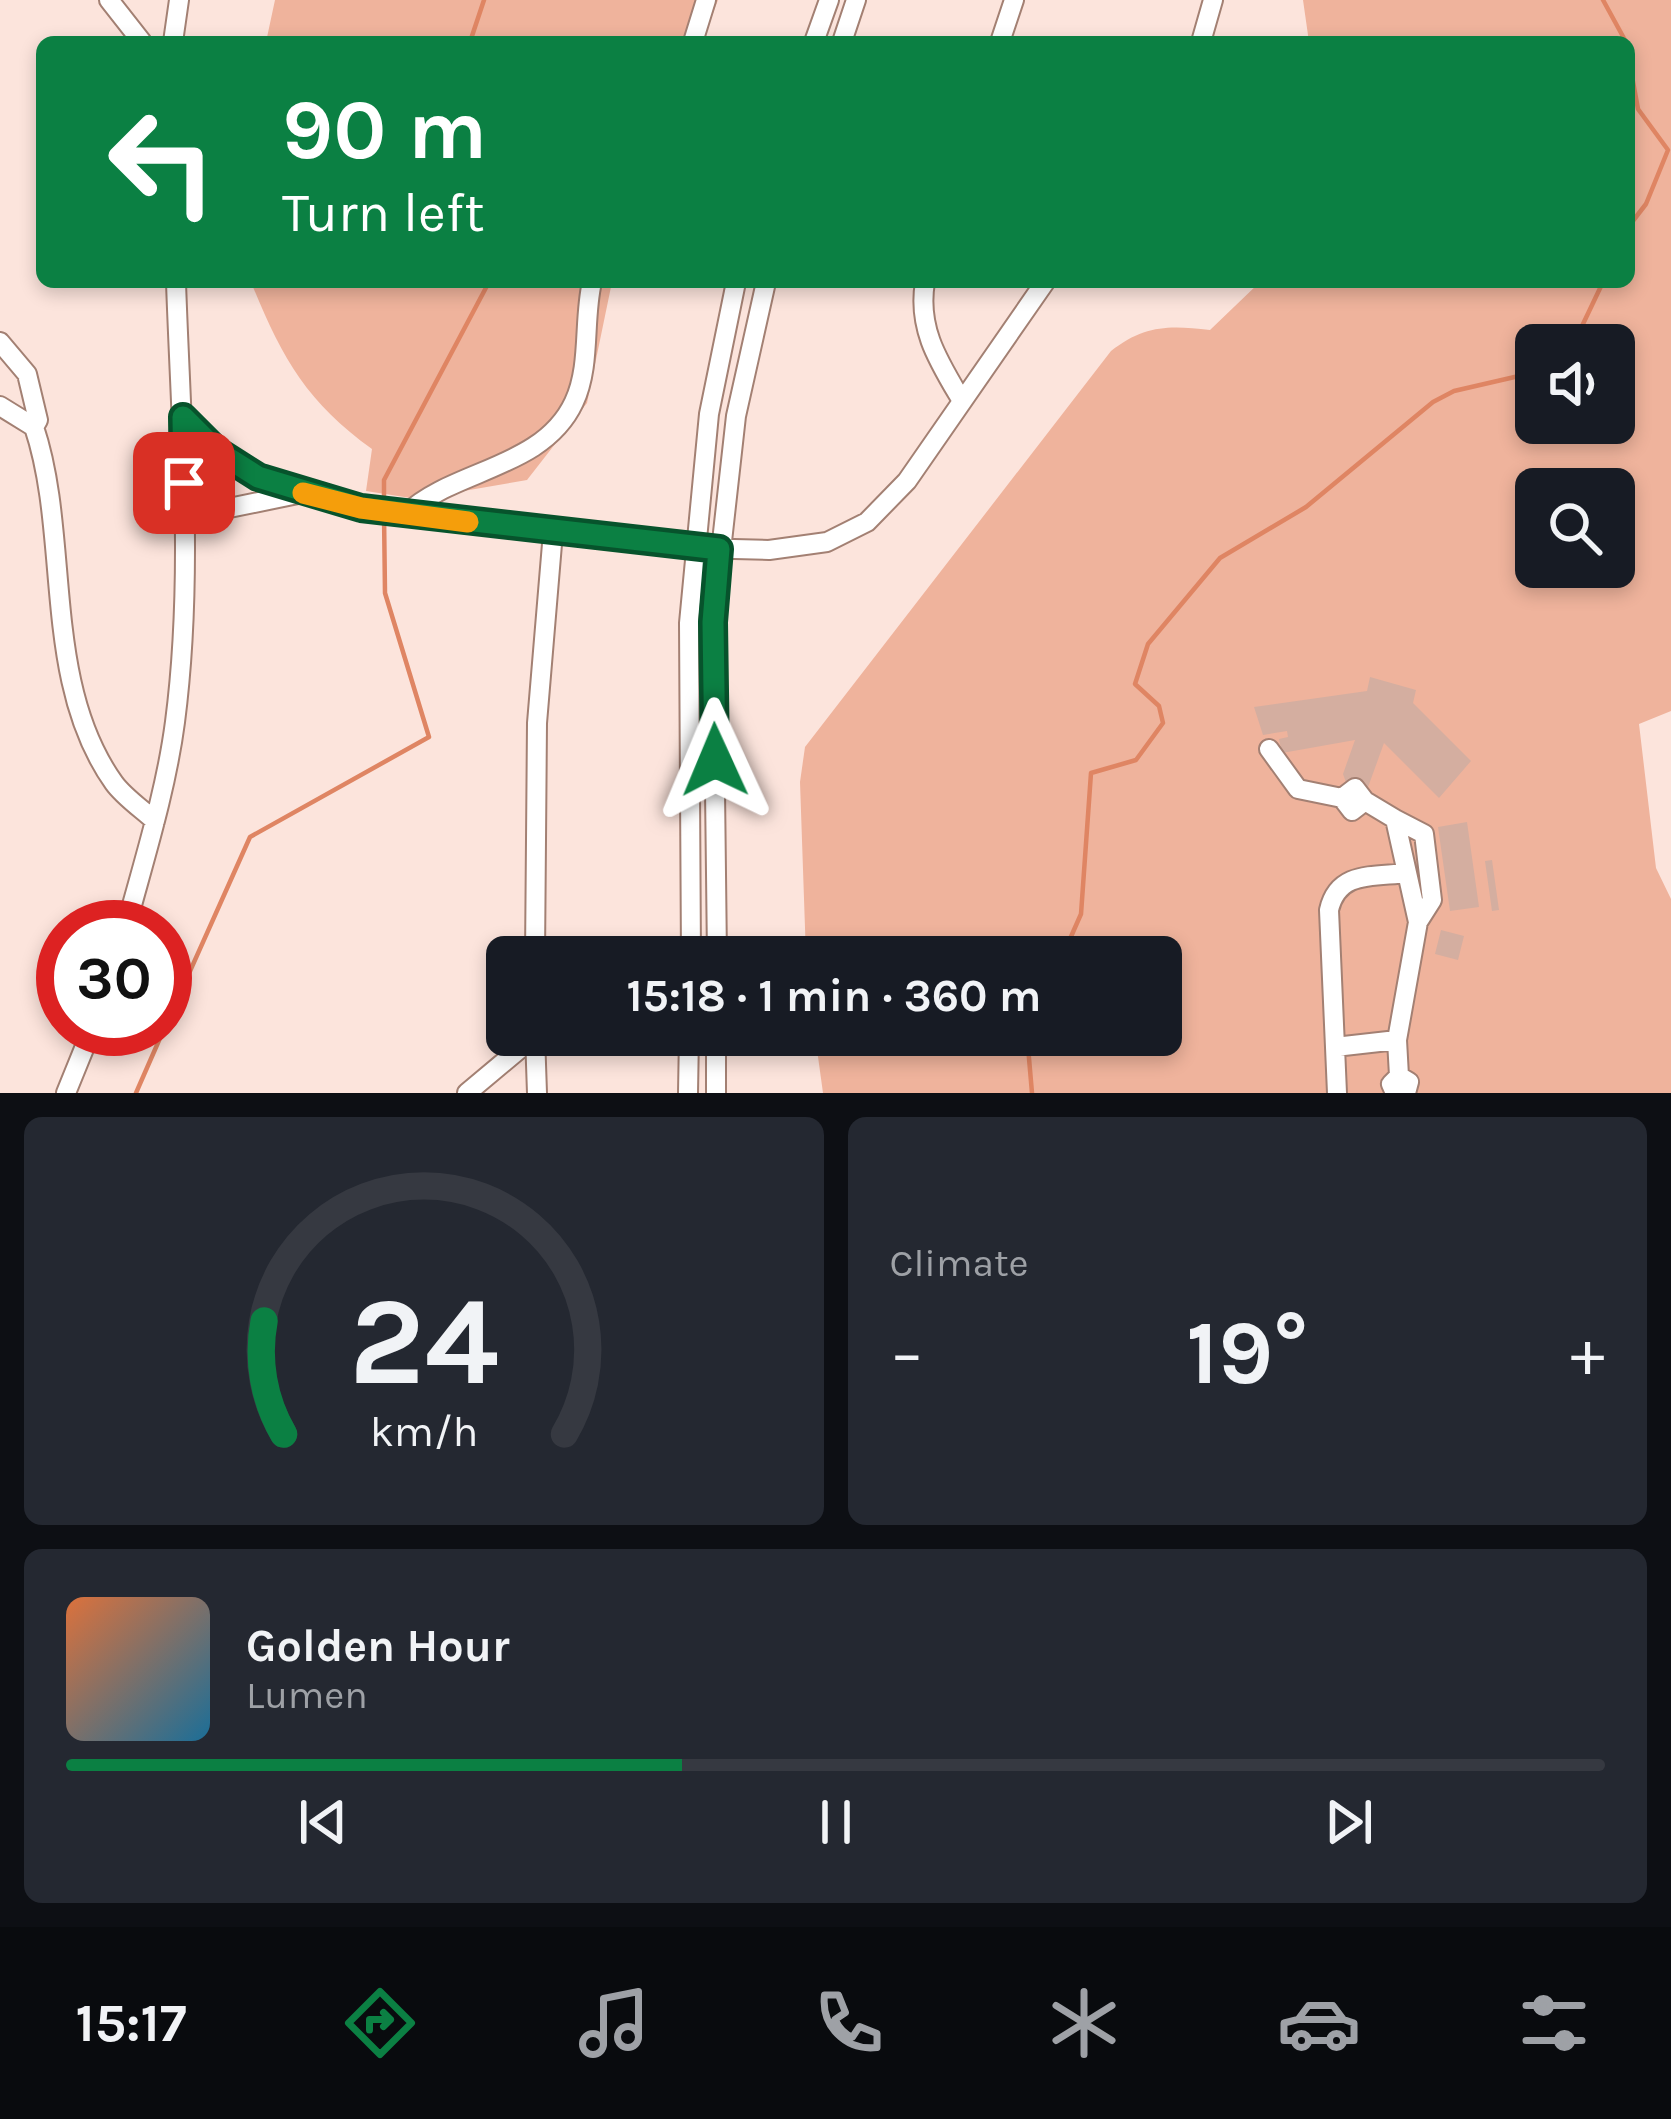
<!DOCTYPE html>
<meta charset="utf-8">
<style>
:root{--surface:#171b24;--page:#242831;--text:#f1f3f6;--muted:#9ea1a6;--line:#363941;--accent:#0b8043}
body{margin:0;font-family:Karla,sans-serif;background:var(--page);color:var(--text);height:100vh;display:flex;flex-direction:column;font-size:45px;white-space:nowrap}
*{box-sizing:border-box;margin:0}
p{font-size:39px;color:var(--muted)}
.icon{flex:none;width:66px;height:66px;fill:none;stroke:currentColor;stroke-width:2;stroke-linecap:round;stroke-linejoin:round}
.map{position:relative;height:1093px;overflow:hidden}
.details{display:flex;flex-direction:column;gap:24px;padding:24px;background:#0d0f14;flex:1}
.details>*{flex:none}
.top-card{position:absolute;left:36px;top:36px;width:1599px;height:252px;border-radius:18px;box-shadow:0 6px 18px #0003;background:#0b8043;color:#fff;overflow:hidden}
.fabs{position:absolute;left:1515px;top:324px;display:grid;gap:24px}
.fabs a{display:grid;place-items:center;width:120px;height:120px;border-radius:18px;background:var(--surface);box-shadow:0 6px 18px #0003;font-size:60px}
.speed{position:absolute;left:36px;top:900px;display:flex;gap:24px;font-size:60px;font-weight:700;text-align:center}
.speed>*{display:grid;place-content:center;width:156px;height:156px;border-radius:50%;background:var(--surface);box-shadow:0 6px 18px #0003;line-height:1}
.speed .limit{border:18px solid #d22;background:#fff;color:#111}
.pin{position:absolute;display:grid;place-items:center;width:102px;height:102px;color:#fff;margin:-51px;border-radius:24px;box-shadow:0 6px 18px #0006}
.me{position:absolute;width:132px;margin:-66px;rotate:359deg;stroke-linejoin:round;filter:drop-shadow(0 0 9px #0008)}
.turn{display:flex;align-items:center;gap:42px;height:252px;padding:0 48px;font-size:54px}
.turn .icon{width:156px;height:156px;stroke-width:2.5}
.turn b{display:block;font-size:84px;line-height:102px}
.big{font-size:90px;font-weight:700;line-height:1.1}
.details .tile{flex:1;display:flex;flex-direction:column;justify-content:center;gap:18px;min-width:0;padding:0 42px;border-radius:18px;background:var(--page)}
.details .dial{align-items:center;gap:0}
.dial svg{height:312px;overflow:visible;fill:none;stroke:var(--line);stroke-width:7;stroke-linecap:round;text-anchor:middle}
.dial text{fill:var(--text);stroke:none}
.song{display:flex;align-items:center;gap:36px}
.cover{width:144px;height:144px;border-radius:18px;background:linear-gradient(135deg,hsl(20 70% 55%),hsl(200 70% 35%))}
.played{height:12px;border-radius:6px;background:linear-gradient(90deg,var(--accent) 40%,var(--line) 40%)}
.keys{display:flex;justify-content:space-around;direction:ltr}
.heat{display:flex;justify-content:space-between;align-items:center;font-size:66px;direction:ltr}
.details .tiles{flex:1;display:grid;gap:24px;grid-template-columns:1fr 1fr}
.tile:last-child{grid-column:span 2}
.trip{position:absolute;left:486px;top:936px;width:696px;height:120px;border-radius:18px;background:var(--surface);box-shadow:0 6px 18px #0003;font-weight:700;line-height:120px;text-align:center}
.tab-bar{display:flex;height:192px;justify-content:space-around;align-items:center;background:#090b0e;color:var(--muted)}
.tab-bar .icon{width:84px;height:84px}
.tab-bar .active{color:var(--accent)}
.tab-bar b{font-size:54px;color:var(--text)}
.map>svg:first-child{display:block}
</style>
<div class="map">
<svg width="1671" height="1093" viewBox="0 0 1671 1093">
<rect width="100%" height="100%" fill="#fce4dc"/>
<path fill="#efb39c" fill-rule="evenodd" d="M275,0H718L702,42H266Z
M1303,0H1671V711L1639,724L1656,868L1671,899V1093H823L815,1035H1161V957H806L800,782L805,747L1111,351C1144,325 1169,325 1210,330L1260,282H1629V42H1309ZM1536,345H1614V423H1536ZM1536,489H1614V567H1536Z
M251,282H612L587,403L527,480L417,499L366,491L372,449C306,402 281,356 251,282Z"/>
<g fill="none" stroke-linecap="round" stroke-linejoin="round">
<path stroke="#df8563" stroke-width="4.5" d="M1603,0L1626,42
M470,42L484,0
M1629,60L1638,109L1668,150L1646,204L1629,226
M1573,345L1603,282
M384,503V480L489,282
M1062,957L1081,914L1091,773L1136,760L1163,723L1159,706L1135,684L1148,644L1220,558L1306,507L1433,402L1454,391L1536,372
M165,1027L250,837L429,737L385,593L384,514
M1027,1035L1032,1093
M136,1093L164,1029"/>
</g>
<path fill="#d4aea0" d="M1370,677L1416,690L1413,703L1471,761L1439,798L1384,743L1367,790L1347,785L1343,774L1355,740L1282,753L1279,739L1288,737L1287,731L1263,735L1254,707L1367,691Z
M1467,822L1479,907L1450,911L1438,827Z
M1492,860L1499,910L1492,911L1485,861Z
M1441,930L1464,936L1458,960L1435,954Z"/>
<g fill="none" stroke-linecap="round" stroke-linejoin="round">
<defs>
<path id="minor" d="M109,0L142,42
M173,42L179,0
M693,42L706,0
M814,42L829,0
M842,42L856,0
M1000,42L1014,0
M1201,42L1213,0
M925,282C917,329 939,362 962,401
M0,342L27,374L38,420L34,427L0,406
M183,417L217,451L258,477L361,508L694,548L769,550L827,542L867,522L907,481L1045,282
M34,427C71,537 41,681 114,783C124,797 142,809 155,821
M406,514C453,469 543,469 574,402C591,366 583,320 592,282
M185,517L298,494
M1269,749L1298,789L1342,798L1352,811L1365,801L1355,788L1342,798
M1365,801L1395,819L1418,922L1397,1040L1399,1076
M1395,819L1424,834L1432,900L1418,922
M126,927C144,860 166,791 175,722C194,576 181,429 176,282
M535,957L537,723L553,532
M691,957L689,623L709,414L736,282
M717,957L713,622L736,416L766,282
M535,1035L537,1093
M1335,1047L1397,1040
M66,1093L92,1029
M467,1093L535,1036
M688,1093L689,1035
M716,1093V1035
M1337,1093L1329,910C1338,871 1372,877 1407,873
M1395,1093L1391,1084L1399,1076L1409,1082L1406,1093"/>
</defs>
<use href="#minor" stroke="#a38073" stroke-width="22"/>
<use href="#minor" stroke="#fff" stroke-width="18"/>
</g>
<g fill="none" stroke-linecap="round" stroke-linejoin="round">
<defs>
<path id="route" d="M184,483L183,417L217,451L258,477L361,508L719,549L713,622L715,760"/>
</defs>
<use href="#route" stroke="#07532c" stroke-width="30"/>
<use href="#route" stroke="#0b8043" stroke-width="21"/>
<path stroke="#f59e0b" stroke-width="21" d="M303,493L361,508L468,522"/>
</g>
</svg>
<div class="fabs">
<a><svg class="icon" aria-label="sound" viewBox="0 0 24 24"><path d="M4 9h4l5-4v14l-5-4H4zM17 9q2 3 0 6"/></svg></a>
<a><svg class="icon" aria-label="search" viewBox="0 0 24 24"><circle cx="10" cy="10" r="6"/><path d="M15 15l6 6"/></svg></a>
</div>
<div class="speed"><div class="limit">30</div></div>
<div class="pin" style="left:184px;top:483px;background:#d93025"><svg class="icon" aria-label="arrive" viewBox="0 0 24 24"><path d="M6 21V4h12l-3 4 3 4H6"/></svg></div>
<svg class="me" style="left:715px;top:760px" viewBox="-20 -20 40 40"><path d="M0-17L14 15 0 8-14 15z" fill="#0b8043" stroke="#fff" stroke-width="4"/></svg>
<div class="trip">15:18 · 1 min · 360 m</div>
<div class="top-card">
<div class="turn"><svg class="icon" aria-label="left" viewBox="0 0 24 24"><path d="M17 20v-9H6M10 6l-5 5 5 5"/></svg><div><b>90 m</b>Turn left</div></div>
</div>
</div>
<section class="details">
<div class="tiles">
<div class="tile dial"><svg viewBox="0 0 100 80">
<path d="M14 69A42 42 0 1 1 86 69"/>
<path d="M14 69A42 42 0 0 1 9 40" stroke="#0b8043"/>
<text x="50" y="56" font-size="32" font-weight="700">24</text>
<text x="50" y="72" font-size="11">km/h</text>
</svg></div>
<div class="tile"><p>Climate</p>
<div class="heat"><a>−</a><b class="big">19°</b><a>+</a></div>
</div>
<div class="tile">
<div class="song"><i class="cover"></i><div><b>Golden Hour</b><p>Lumen</p></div></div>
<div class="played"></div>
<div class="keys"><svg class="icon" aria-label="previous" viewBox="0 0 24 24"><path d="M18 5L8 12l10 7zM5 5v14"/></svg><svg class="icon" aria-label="pause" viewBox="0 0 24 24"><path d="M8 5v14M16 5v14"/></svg><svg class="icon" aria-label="next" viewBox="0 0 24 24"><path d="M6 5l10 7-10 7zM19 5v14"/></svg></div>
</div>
</div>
</section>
<nav class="tab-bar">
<b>15:17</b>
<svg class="icon active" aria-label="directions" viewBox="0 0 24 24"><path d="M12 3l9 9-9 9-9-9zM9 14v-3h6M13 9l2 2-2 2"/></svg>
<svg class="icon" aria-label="music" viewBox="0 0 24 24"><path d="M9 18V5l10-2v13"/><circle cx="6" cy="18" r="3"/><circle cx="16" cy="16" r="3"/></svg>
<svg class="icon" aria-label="phone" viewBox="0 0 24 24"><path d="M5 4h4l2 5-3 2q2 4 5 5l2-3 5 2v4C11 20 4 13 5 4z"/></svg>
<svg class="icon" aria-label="climate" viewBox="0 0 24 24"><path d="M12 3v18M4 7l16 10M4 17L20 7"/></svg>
<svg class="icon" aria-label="car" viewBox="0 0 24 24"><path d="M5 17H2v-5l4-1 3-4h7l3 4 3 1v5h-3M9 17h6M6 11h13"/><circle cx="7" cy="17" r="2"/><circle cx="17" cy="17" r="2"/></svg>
<svg class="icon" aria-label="filters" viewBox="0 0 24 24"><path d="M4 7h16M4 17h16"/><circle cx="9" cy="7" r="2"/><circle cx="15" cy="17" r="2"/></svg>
</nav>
